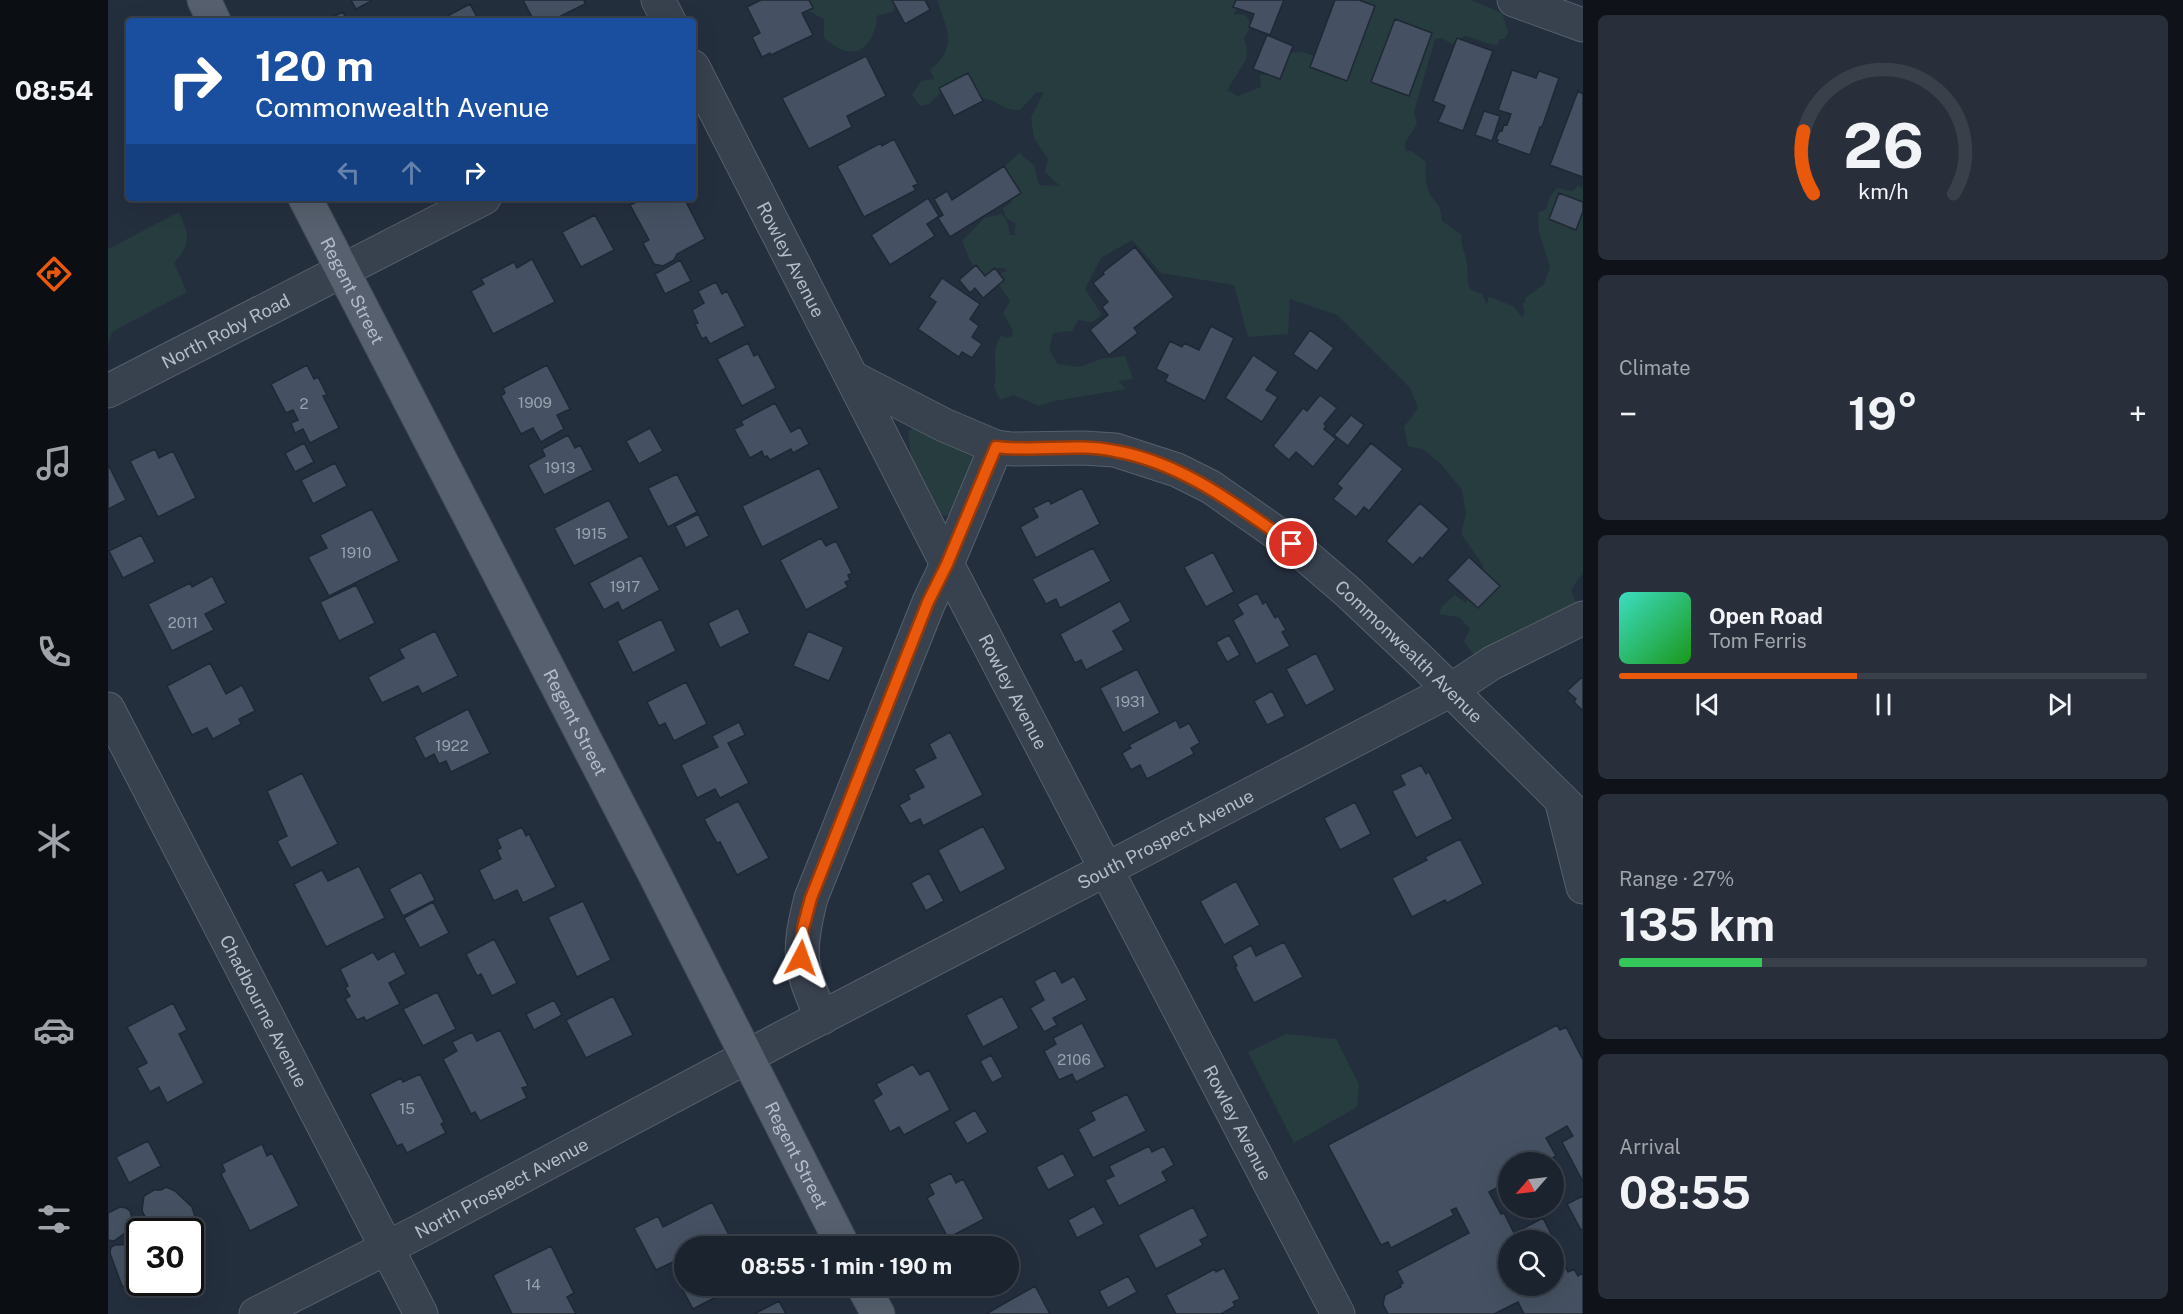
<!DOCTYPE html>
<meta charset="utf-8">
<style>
:root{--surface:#1b232e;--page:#282f3a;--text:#f1f3f6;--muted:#a0a4aa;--line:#39404a;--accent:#ea580c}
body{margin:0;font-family:"Public Sans",sans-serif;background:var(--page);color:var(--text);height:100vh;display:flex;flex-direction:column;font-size:22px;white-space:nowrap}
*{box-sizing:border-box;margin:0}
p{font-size:20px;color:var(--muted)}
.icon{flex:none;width:33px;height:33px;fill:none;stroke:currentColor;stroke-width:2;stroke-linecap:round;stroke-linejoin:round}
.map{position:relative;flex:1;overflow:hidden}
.drawer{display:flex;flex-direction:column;gap:15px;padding:15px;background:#0f1319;width:600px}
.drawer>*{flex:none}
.top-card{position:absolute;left:18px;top:18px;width:570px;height:183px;border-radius:6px;box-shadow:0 6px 24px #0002,0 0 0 2px var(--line);background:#1a4fa0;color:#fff;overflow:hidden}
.needle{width:39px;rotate:242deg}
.tools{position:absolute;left:1390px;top:1152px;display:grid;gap:12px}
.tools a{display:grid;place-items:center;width:66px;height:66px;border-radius:50%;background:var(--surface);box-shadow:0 6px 24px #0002,0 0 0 2px var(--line);font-size:30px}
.speed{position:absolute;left:18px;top:1218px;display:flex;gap:12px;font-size:30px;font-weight:700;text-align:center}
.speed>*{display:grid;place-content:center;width:78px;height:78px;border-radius:50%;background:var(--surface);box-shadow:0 6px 24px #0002,0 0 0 2px var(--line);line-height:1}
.speed .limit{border:3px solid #111;border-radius:9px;background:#fff;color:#111}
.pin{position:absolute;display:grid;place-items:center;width:51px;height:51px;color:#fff;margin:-26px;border:3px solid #fff;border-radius:50%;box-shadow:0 2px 6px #0007}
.me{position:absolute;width:66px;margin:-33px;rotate:4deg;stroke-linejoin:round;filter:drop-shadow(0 0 4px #0008)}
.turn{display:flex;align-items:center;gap:21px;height:126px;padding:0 30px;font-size:27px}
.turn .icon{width:78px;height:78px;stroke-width:2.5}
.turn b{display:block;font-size:42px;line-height:51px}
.lanes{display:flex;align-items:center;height:57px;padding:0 30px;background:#0003;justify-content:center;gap:30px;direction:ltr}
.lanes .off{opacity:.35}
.big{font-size:45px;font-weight:700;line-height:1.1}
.drawer .card{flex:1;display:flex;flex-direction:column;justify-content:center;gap:9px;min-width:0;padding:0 21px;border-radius:9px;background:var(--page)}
.drawer .dial{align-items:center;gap:0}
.dial svg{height:156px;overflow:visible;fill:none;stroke:var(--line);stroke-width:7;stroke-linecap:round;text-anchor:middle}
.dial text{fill:var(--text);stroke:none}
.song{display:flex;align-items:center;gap:18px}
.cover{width:72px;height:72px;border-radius:9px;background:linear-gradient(135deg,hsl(170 70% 55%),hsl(120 70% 35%))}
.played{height:6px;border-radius:3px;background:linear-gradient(90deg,var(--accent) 45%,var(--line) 45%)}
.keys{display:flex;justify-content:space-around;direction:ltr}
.heat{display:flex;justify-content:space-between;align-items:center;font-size:33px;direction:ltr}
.charge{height:9px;border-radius:4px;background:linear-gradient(90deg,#34c759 27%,var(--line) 0)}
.trip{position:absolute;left:566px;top:1236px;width:345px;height:60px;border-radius:30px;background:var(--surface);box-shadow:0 6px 24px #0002,0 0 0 2px var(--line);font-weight:700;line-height:60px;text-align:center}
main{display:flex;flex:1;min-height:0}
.tab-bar{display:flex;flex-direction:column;width:108px;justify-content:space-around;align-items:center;background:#0b0e12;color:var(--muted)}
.tab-bar .icon{width:42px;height:42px}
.tab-bar .selected{color:var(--accent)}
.tab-bar b{font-size:27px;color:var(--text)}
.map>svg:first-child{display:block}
</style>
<main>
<nav class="tab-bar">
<b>08:54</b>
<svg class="icon selected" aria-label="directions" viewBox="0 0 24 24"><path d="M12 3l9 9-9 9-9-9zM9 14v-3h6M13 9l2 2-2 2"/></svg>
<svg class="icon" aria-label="music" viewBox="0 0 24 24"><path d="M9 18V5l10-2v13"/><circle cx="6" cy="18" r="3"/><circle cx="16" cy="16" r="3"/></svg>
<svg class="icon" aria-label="phone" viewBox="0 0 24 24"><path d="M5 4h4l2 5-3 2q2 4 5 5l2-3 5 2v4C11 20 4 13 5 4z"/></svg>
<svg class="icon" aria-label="climate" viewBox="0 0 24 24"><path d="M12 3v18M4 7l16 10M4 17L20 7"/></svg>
<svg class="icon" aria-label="car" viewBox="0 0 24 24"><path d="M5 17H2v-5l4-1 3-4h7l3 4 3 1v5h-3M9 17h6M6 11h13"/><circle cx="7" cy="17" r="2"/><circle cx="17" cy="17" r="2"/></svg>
<svg class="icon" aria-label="filters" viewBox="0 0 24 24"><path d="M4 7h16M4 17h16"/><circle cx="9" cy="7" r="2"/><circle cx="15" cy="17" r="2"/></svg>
</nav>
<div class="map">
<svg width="1475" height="1314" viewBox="0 0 1475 1314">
<rect width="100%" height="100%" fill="#242f3e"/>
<path fill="#263c3f" d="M688,0H789L785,12L768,16C770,25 767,29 763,38C751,61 731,51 716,38V19L690,6Z
M829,0H1135L1136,3L1126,12V14L1137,15L1144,25L1136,38L1139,51L1138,60L1119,90L1130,96L1153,87L1152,75L1169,74L1177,71L1173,64L1174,56C1187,51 1196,50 1208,58L1248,3L1254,0H1363L1394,13L1400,32L1397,39H1391L1390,45C1379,45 1368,38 1357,36L1344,44L1334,38L1327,39L1306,112L1309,124L1297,143L1298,151H1303L1318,162C1317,172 1317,187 1323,196C1332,209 1332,203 1334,221L1354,235C1352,245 1356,249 1358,259C1361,269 1358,278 1362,289L1374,294L1378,303H1380V298L1382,297L1405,306L1414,317L1417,312L1414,304L1417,302V298L1436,284L1442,267L1431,232L1430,213L1438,209L1442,197L1449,188L1464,191L1470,186L1475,188V572L1463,590L1469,605L1376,662L1364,653L1356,641L1362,629L1351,617L1331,614L1334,606L1347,595L1358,603L1361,594L1375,577V565L1353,534L1358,514L1354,490L1334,465L1315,449L1300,446L1296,427L1310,408L1302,388L1229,315L1182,299L1180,334L1140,337L1126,285L1053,273L1024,240L993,258L977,289L994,315L984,322L970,320L964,331L945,333L941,350L950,364L971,367L993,359L1017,356L1025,379L1010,381L1018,389L946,401L931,406L905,395L892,400L886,387C891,369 881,350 894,335L898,338L904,336L905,331L895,313L902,301L889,282L894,272H899L897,268H891L879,279L874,278L862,261L854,241L876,218L894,214L899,221L902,235H908L906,232L908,224L898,218L895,208L904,202L893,179L898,165L911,153L926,165L931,185L952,186L937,172L940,159L926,138L923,117L936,92L928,93L912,110C895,110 898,107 885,101C872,95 845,95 831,94L821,104L812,106L804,95L813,81L826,79L822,70C851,46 839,31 829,0Z
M71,212C81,235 84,243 66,263L79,292L4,332L0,345V249Z
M807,427L863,453L866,459L844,515L836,516L830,513L803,457L800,431Z
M1178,1034L1228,1039L1251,1085L1249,1107L1186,1143L1140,1052Z"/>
<path fill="#455162" stroke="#1f2835" stroke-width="1.5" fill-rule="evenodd" d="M243,0H265L248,9Z
M415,0H478L476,1L477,4L443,21H426Z
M653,0H701L705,8L694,13L705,35L663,55L662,53L654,57L644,37L652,33L639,7Z
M784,0H817L822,10L797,24Z
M1128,0H1176L1162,35L1141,27L1146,14L1125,7Z
M1227,0H1251L1267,6L1239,81L1202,67Z
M362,4L371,21H345L341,15Z
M235,12L239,21H216Z
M1287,19L1324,33L1301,96L1263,82Z
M1159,35L1185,46L1172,79L1145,69Z
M1349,38L1385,51L1355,131L1330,122L1337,106L1325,101Z
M758,56L778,96L739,116L744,127L701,149L674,98Z
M1404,70L1428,78L1431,71L1451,78L1434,127H1432L1422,155L1389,143L1390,140L1388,139L1392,130L1394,131L1396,124L1399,125L1403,114L1390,110Z
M860,73L875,101L846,116L831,88Z
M1470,91L1475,94V177L1442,165Z
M1376,111L1392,116L1384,141L1367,135Z
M786,139L810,184L805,186L808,190L756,217L729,166L773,143L774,146Z
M896,166L913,193L842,237L830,218L835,215L826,199L839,191L844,200Z
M1451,193L1475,202V211L1468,230L1441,219Z
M530,198H576L597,239L569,254L566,260L555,266L546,264L535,243L541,240L522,205L531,201Z
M820,198L831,216L819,224L827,236L782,265L763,235Z
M487,215L506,250L473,267L454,232Z
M1027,247L1066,297L1026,328L1030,333L1001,355L982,330L1000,315L994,307L1000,302L985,283L996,274L995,272Z
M424,259L447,302L385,334L363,291L376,284L373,279L406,262L409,268Z
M572,260L583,281L557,294L547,274Z
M868,265L877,276L887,268L896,280L875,298L867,288L862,293L851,280Z
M834,278L872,304L862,319L871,326L864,337L874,344L864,358L854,352L851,357L810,329L828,302L821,297Z
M608,282L614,294L619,291L637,326L602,344L598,337L594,339L587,324L590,323L584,310L596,303L590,291Z
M1103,326L1126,338L1097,401L1057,381L1060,375L1048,369L1062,341L1074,347L1076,343L1091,350Z
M1202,330L1226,348L1209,371L1185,354Z
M640,343L646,356L650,354L668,388L634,406L609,359Z
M1145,355L1170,372L1158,390L1170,397L1154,422L1117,398Z
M199,365L206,379L210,377L219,395L215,396L231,428L202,443L195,429L187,433L183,423L190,420L185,410L178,413L163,384Z
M439,365L462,409L449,415L456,429L433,442L425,428L413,434L393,396L397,393L395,388Z
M1212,395L1229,408L1216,424L1218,426L1216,429L1228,439L1205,467L1188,452L1181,460L1165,446L1195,408L1199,411Z
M667,403L683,432L692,427L701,444L685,453L683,449L662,460L659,456L656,457L654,451L642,458L626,429L635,425L633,421Z
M1243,415L1256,425L1240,446L1226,435Z
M542,428L555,451L531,464L518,441Z
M460,435L467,448L472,445L485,470L436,495L420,465L437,456L434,449Z
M196,443L206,462L187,472L177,453Z
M1263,443L1295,469L1261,511L1256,507L1248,517L1225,499L1234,488L1229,484Z
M47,449L51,458L65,451L88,498L50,517L22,461Z
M227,463L239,486L205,504L193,480Z
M0,464L18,500L0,509Z
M711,468L731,508L654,547L634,506Z
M569,474L589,512L560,527L540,488Z
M974,488L992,524L928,558L912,527L930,517L925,508L941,500L943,504Z
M501,500L521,538L466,566L446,528Z
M1312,503L1341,529L1314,559L1312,557L1305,565L1278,541Z
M264,509L291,561L221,596L200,557L219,548L212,535Z
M590,514L601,536L578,548L567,526Z
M33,535L47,562L15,578L1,551Z
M713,538L718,546L728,541L744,573L740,575L742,580L737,582L740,587L698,610L672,560Z
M985,548L1003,581L952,608L948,599L938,604L924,579Z
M1105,552L1126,592L1098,607L1076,567Z
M533,555L552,590L514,611L510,602L496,610L481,583Z
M1361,557L1392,586L1370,608L1339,580Z
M104,576L118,603L97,614L106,630L64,651L40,604L82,583L84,587Z
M248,585L267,623L231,641L212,602Z
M1149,593L1155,604L1158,602L1167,618L1170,616L1178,630L1174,632L1182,646L1148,664L1125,620L1135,614L1129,604Z
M1012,601L1023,621L1005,631L1016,650L978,670L973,660L967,663L952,634Z
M630,608L642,633L612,648L600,623Z
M553,619L568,651L525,673L509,641Z
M327,631L350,676L314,694L310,686L274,703L260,677L296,658L291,649Z
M700,631L736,647L721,681L685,666Z
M1121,635L1132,655L1119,662L1108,642Z
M1208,653L1227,690L1198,706L1178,669Z
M102,663L118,694L134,685L147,711L131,719L133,724L105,739L99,728L84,735L59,686Z
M1029,669L1052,713L1015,733L992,688Z
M1473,678L1475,679V711L1466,702L1468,699L1459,691Z
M578,682L599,724L566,741L557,723L551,726L539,702Z
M1164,691L1177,716L1159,725L1146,701Z
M360,709L382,753L343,772L338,761L331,764L326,754L317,759L306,737Z
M1068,720L1072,728L1081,723L1092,743L1083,748L1086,754L1039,779L1032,765L1023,770L1014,753L1023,748L1021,745Z
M631,722L637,735L620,743L641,783L612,798L607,789L589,798L573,765L610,747L604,736Z
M842,732L875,795L815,826L812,819L802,824L791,805L802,799L800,795L816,787L806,769L828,758L821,744Z
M1313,765L1318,774L1321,772L1345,819L1308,838L1284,791L1297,785L1292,775Z
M194,773L230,844L183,868L169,841L179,836L159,791Z
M630,801L661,858L629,875L612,842L609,843L596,819Z
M1247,802L1263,834L1232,850L1216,818Z
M875,826L898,869L852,893L830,850Z
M414,827L418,836L421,834L448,887L415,903L409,890L386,901L371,870L393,859L389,850L393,848L389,839Z
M1352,839L1375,884L1339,903L1337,900L1304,917L1284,878L1319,860L1317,857Z
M251,866L277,918L218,947L186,884L214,870L220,881Z
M313,872L327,900L295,916L281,889Z
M821,873L836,901L818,911L803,883Z
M1128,881L1152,925L1116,945L1092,901Z
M475,901L503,960L469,977L440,917Z
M325,902L341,933L312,948L296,918Z
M386,939L409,983L384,996L373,974L369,976L358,954Z
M1176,942L1195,977L1146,1003L1127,967L1129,966L1124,956L1143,945L1148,956Z
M286,951L298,974L281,983L292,1004L258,1021L256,1017L249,1020L237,999L242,996L237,988L240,986L232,969L265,952L270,960Z
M947,970L954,983L966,976L979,1000L945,1018L949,1025L936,1032L922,1008L936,1000L926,981Z
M329,992L348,1029L315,1046L295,1009Z
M505,996L525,1035L478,1058L458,1020Z
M894,996L911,1028L875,1047L858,1015Z
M446,1000L454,1015L426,1030L418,1014Z
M65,1003L79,1030L71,1034L96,1083L59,1103L51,1087L42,1092L29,1068L39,1063L19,1027Z
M974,1023L997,1067L968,1082L964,1074L951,1080L936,1051L948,1044L945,1038Z
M1449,1025L1452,1030L1458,1027L1475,1060V1182L1454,1142L1465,1136L1459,1126L1438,1138L1448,1156L1437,1162H1401V1187L1395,1190L1392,1186L1381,1192L1393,1214L1396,1213L1406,1233L1435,1218L1456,1259L1454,1260L1460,1272L1466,1269L1470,1276L1475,1273V1314H1416L1410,1302L1386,1314H1280L1275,1304L1277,1295L1293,1287L1292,1285L1295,1283L1289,1271L1361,1233L1348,1208L1343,1210L1346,1215L1283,1248L1280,1242L1273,1245L1220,1145ZM1401,1240H1446V1286H1401Z
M392,1030L420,1086L414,1088L419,1098L372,1121L367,1112L363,1114L335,1059L349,1051L344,1042L364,1032L369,1041Z
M883,1055L895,1077L884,1083L872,1061Z
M805,1064L812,1075L821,1070L842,1110L796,1135L791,1127L782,1132L765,1100L774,1094L768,1084Z
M312,1074L336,1122L333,1124L338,1133L299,1153L294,1144L289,1146L262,1094L293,1078L295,1082Z
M1019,1094L1038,1131L985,1158L970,1129L987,1120L983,1112Z
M867,1110L880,1132L859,1144L846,1122Z
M40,1141L53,1166L21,1183L8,1157Z
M154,1144L159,1156L164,1153L191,1206L142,1231L113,1174L117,1171L114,1164Z
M1041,1146L1044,1152L1056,1146L1066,1165L1054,1172L1059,1181L1011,1206L997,1180L1006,1176L1001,1166Z
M955,1153L967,1176L940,1190L928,1167Z
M843,1173L848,1183L855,1179L876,1219L840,1238L819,1198L826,1194L821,1184Z
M58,1187L67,1191L84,1207L91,1230L82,1234V1232H32V1282H42L38,1290L31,1294L14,1286L2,1253L3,1247L7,1245L25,1244V1236L17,1233L6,1241L0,1240V1213L12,1207L18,1208L22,1211L27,1228L34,1231L41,1230L45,1226V1223L36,1215L34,1210L36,1196L46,1190H53Z
M1475,1196V1229L1473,1230L1459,1204Z
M604,1202L622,1237L603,1246H576V1275L569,1260L548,1270L526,1228L550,1216L555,1227Z
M986,1206L996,1224L969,1238L960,1220Z
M1085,1207L1100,1236L1092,1240L1095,1245L1048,1269L1030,1235Z
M886,1239L890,1246H872Z
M443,1246L466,1293L459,1297L468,1314H404L385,1275Z
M1116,1268L1132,1299L1125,1302L1127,1306L1113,1314H1068L1058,1295L1107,1269L1108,1272Z
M1020,1276L1029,1292L1000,1308L991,1291Z
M576,1278V1286H607L612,1295L585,1309L570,1281Z
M927,1286L942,1314H878Z
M671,1301L678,1314H646Z"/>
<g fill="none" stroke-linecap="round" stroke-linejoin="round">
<defs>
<g id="minor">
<path d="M550,0L561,21"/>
<path d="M1406,0L1475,25"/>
<path id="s1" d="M585,67L839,564L1230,1314"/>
<path id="s2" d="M745,378L836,425L888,447L904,449L975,448L1007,450L1069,470L1103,487L1184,544L1240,592L1313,661L1475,821"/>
<path id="s3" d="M0,391L376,198"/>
<path id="s4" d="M0,709L313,1314"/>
<path d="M1453,799L1475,887"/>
<path d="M714,1018C691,967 689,953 703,898L821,602L839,564L888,447"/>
<path id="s5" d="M148,1314L310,1232L674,1038L1343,690L1384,663L1475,618"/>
</g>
<g id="major">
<path d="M96,0L106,21"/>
<path id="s6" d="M197,198L546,873L735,1246"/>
<path d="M755,1286L770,1314"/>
</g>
</defs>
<use href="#minor" stroke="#565f6c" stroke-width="35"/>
<use href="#major" stroke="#414a57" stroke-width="35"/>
<use href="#minor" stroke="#38414e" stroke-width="33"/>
<use href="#major" stroke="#56606e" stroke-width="33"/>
</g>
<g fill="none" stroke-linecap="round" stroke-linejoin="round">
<defs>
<path id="route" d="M693,958L695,928L703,898L820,602L839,564L888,447C927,452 968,443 1007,451C1075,463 1129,506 1184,544"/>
</defs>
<use href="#route" stroke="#983908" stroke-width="15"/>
<use href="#route" stroke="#ea580c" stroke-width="10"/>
</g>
<g text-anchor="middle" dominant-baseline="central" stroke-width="4.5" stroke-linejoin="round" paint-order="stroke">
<g font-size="15" fill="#98a1af">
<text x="427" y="402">1909</text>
<text x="196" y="403">2</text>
<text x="452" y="467">1913</text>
<text x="483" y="533">1915</text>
<text x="248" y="552">1910</text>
<text x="517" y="586">1917</text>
<text x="75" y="622">2011</text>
<text x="1022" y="701">1931</text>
<text x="344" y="745">1922</text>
<text x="966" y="1059">2106</text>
<text x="299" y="1108">15</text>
<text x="425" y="1284">14</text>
</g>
<g font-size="18" fill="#b4bcc9" stroke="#1d2633">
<text stroke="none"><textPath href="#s1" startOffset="216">Rowley Avenue</textPath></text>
<text stroke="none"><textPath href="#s6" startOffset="104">Regent Street</textPath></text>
<text stroke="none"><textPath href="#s3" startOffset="132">North Roby Road</textPath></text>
<text stroke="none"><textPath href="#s2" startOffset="639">Commonwealth Avenue</textPath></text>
<text stroke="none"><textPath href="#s1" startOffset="702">Rowley Avenue</textPath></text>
<text stroke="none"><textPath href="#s6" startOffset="590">Regent Street</textPath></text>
<text stroke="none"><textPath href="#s5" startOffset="1026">South Prospect Avenue</textPath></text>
<text stroke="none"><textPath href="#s4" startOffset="340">Chadbourne Avenue</textPath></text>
<text stroke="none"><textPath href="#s1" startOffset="1188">Rowley Avenue</textPath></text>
<text stroke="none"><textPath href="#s6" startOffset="1076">Regent Street</textPath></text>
<text stroke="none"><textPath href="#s5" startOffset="276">North Prospect Avenue</textPath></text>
</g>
</g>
</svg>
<div class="tools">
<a><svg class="needle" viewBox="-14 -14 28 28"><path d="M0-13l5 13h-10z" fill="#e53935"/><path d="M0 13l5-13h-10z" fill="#a0a4aa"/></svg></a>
<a><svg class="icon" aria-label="search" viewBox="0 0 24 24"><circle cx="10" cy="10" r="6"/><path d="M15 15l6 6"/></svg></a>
</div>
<div class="speed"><div class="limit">30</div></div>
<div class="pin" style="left:1184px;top:544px;background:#d93025"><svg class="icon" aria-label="arrive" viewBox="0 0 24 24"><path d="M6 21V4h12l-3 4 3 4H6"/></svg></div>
<svg class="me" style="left:693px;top:958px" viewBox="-20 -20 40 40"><path d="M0-17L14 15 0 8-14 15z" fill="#ea580c" stroke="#fff" stroke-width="4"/></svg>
<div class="trip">08:55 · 1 min · 190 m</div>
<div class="top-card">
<div class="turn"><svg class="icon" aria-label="right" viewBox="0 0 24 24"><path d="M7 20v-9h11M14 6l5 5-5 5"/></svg><div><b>120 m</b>Commonwealth Avenue</div></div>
<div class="lanes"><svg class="icon off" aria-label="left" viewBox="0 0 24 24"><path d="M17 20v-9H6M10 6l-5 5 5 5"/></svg><svg class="icon off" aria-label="ahead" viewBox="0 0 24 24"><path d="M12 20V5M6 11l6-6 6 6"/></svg><svg class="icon" aria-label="right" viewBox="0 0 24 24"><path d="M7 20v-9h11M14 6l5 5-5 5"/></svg></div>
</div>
</div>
<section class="drawer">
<div class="card dial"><svg viewBox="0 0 100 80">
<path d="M14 69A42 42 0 1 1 86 69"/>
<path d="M14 69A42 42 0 0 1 9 37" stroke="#ea580c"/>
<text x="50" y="56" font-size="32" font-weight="700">26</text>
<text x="50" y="72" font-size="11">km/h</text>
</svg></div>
<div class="card"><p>Climate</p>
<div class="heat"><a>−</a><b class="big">19°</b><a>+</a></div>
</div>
<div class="card">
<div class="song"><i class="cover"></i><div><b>Open Road</b><p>Tom Ferris</p></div></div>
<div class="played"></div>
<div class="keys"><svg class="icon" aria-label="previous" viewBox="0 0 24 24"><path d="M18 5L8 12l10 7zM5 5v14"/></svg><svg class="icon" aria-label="pause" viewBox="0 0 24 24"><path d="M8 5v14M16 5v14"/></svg><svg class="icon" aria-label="next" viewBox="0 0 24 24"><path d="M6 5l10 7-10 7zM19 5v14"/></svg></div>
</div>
<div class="card"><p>Range · 27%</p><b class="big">135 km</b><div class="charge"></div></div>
<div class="card"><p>Arrival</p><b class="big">08:55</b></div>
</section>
</main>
